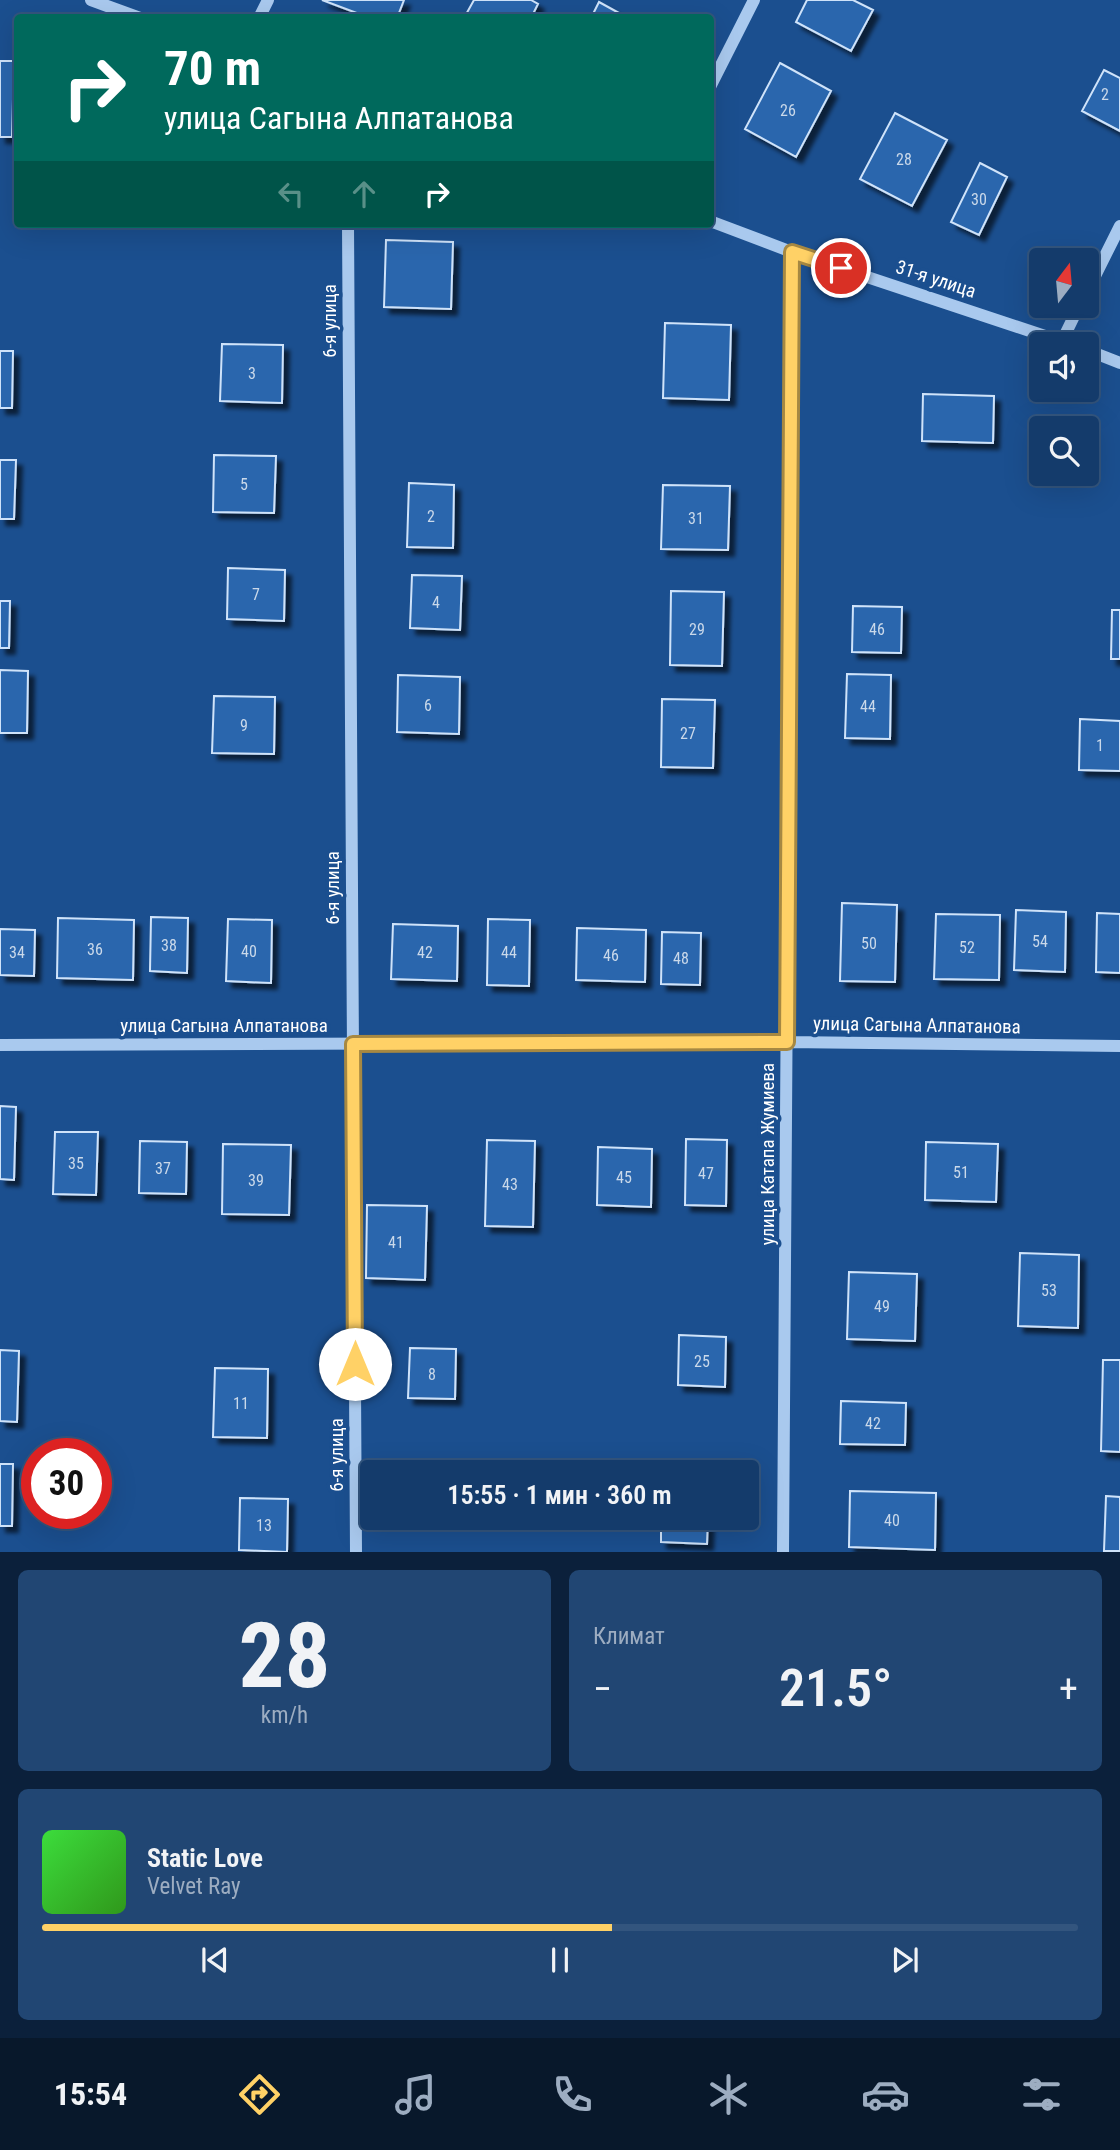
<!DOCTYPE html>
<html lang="ru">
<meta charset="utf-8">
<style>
:root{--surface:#143b6b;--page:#214673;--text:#f1f3f6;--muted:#9dadc1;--line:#33557e;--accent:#ffd166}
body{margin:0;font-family:"Roboto Condensed",sans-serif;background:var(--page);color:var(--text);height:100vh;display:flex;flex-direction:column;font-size:26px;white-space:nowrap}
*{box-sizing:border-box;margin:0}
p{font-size:23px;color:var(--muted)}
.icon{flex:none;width:38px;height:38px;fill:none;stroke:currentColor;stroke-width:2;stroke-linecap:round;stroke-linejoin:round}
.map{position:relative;height:1552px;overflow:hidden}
.side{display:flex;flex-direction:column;gap:18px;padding:18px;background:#0b203b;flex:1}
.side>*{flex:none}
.top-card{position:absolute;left:14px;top:14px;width:700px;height:214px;border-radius:7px;box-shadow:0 7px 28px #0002,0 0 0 2px var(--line);background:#00695c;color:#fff;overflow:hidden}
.needle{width:46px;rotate:16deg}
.buttons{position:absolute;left:1029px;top:248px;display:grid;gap:14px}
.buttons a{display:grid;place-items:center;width:70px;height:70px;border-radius:7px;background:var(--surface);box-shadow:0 7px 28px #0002,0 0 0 2px var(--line);font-size:35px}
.speed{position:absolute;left:21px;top:1438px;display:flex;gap:14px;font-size:35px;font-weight:700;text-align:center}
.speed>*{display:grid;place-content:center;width:91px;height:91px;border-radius:50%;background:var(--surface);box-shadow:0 7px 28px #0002,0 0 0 2px var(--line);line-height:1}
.speed .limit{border:10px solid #d22;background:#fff;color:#111}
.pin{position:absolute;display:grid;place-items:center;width:60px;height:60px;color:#fff;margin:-30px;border:4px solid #fff;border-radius:50%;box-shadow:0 2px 7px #0007}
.me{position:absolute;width:77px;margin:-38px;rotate:0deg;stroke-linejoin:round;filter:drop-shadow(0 0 5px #0008)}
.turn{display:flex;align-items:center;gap:24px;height:147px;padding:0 35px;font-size:32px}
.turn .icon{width:91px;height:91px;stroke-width:2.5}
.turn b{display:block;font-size:49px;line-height:60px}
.lanes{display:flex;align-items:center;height:66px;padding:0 35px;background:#0003;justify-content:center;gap:35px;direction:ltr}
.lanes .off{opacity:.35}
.big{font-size:52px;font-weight:600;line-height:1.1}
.side .card{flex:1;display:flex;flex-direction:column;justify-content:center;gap:10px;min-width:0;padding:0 24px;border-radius:10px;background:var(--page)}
.side .dial{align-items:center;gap:0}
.dial b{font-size:91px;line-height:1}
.song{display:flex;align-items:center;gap:21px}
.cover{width:84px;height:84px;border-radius:10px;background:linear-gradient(135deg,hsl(120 70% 55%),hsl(110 70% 35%))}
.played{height:7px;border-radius:4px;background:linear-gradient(90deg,var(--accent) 55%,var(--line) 55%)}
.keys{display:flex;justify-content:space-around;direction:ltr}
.heat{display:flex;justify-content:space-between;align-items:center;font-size:38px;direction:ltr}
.side .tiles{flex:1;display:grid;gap:18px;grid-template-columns:1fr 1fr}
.card:last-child{grid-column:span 2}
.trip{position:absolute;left:360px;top:1460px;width:399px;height:70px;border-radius:7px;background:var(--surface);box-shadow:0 7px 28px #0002,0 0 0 2px var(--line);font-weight:600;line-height:70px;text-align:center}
.tab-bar{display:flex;height:112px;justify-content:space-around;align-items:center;background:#08182b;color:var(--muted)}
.tab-bar .icon{width:49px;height:49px}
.tab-bar .active{color:var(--accent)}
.tab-bar b{font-size:32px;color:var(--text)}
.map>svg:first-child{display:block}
</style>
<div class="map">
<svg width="1120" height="1552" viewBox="0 0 1120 1552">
<defs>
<filter id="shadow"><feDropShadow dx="6" dy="6" stdDeviation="2" flood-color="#0009"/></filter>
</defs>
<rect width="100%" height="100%" fill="#1b4f8f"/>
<path fill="#2a66ad" stroke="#cfe3fa" stroke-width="2" filter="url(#shadow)" d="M322,0H404L397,18H370Z
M474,0H531L538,4L531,18H464Z
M807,0H853L873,10L851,51L796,22Z
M599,2L628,18H591Z
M0,61H14L12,137H0Z
M780,63L831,91L796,157L745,129Z
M1104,70L1120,78V131L1082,111Z
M895,113L947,140L912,206L860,179Z
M980,163L1007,177L979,235L951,222Z
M386,240L453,242L451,309L384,307Z
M665,323L731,325L729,400L663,398Z
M222,344L283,345L282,403L220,401Z
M0,351H13L12,408H0Z
M923,394L994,396L993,443L922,441Z
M214,455L276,456L274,513L213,512Z
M0,460H16L14,519H0Z
M409,483L454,485L453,548L407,547Z
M663,485L730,486L728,550L661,549Z
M228,568L285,570L284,621L227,619Z
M412,575L462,576L460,630L410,628Z
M671,591L724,592L722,666L670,665Z
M0,601H10L9,648H0Z
M853,606L902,607L901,653L852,652Z
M1112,610H1120V659H1111Z
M0,670L28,671L27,733H0Z
M847,674L891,675L890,739L845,738Z
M398,675L460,677L459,734L397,732Z
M214,696L275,697L274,754L212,753Z
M662,699L715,700L713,768L661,767Z
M1080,719L1120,721V771L1079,770Z
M842,903L897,905L895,982L840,981Z
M1016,910L1066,912L1065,972L1014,970Z
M1097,913L1120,914V973L1096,972Z
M936,914L1000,915L999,980L934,979Z
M151,917L188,918L187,973L150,971Z
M58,918L134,920L133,980L57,978Z
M228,919L272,920L271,983L226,981Z
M488,919L530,920L529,986L487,985Z
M393,924L458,926L457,981L391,979Z
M577,928L646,930L645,982L576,980Z
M0,929L35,930L34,976L0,975Z
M662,932L701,933L700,985L661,984Z
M0,1106L16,1107L14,1180L0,1179Z
M55,1132H98L96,1195L53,1194Z
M686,1139L727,1140L726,1206L685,1205Z
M487,1140L535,1141L533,1227L485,1226Z
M140,1141L187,1142L186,1194L139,1193Z
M926,1142L998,1144L996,1202L925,1200Z
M223,1144L291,1145L289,1215L222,1214Z
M598,1147L652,1149L651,1207L597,1205Z
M367,1205L427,1206L425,1280L366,1278Z
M1020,1253L1079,1255L1078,1328L1018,1326Z
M849,1272L917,1274L915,1341L847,1339Z
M679,1335L726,1337L725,1387L678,1385Z
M410,1348L456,1349L455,1399L408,1398Z
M0,1350L19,1351L17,1422L0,1421Z
M1103,1360H1120V1452L1101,1451Z
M215,1368L268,1369L267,1438L213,1437Z
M841,1401L906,1403L905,1445L840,1444Z
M417,1462L476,1464V1472H416Z
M0,1464H13L12,1526H0Z
M850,1491L936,1493L935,1550L849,1547Z
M1106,1496L1120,1497V1551H1104Z
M240,1498L288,1499L287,1552L239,1550Z
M661,1517H708L707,1544L661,1542Z"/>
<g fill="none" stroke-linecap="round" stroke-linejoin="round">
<path stroke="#a9c9ee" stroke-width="12" d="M91,0L140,18
M259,18L268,0
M710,87L754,0
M710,221L792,252L1072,345
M348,224L356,1552
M1087,292L1120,226
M1062,341L1079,306
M1087,350L1120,363
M0,1045L787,1042L1120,1046
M783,1552L792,252"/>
</g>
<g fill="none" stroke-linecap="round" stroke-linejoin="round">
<defs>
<path id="route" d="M355,1364L353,1044L787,1042L792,252L841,268"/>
</defs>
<use href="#route" stroke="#a68842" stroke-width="18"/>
<use href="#route" stroke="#ffd166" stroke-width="12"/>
</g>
<g text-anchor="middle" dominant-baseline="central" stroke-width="7" stroke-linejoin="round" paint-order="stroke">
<g font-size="16" fill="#cad9ea">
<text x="1105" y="94">2</text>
<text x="788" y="110">26</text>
<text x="904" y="159">28</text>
<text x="979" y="199">30</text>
<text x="252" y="373">3</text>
<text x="244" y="484">5</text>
<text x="431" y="516">2</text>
<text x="696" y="518">31</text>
<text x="256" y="594">7</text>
<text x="436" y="602">4</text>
<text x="697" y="629">29</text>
<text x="877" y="629">46</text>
<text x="428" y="705">6</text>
<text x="868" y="706">44</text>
<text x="244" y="725">9</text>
<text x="688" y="733">27</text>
<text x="1100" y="745">1</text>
<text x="1040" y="941">54</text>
<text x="869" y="943">50</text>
<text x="169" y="945">38</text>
<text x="967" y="947">52</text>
<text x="95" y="949">36</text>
<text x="249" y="951">40</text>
<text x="17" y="952">34</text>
<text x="425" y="952">42</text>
<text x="509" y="952">44</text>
<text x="611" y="955">46</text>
<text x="681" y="958">48</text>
<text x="76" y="1163">35</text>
<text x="163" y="1168">37</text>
<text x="961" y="1172">51</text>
<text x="706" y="1173">47</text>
<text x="624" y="1177">45</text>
<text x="256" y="1180">39</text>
<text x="510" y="1184">43</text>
<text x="396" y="1242">41</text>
<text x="1049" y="1290">53</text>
<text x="882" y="1306">49</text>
<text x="702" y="1361">25</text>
<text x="432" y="1374">8</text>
<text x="241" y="1403">11</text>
<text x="873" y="1423">42</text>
<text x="892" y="1520">40</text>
<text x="264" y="1525">13</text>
</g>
<g font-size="19" fill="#fff" stroke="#1b4f8f">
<text transform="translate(936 279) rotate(18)">31-я улица</text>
<text transform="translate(329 321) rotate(-90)">6-я улица</text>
<text transform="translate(332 888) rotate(-90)">6-я улица</text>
<text x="224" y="1025">улица Сагына Алпатанова</text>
<text transform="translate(917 1025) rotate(1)">улица Сагына Алпатанова</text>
<text transform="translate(767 1154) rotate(-90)">улица Катапа Жумиева</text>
<text transform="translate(336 1455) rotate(-90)">6-я улица</text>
</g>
</g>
</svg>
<div class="buttons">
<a><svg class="needle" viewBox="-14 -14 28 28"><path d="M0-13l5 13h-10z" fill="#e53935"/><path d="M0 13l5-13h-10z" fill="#9dadc1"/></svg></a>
<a><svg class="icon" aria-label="sound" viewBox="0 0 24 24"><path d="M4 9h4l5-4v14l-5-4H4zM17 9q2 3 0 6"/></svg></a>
<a><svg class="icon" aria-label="search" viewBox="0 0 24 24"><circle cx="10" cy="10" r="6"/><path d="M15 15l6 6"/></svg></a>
</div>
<div class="speed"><div class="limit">30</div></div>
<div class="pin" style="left:841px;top:268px;background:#d93025"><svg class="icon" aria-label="arrive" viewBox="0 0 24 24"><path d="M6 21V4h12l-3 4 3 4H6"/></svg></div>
<svg class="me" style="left:355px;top:1364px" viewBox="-20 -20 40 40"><circle r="19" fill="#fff"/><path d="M0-13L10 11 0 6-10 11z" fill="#ffd166"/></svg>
<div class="trip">15:55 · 1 мин · 360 m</div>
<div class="top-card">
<div class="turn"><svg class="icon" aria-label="right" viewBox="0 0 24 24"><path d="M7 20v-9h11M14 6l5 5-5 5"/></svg><div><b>70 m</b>улица Сагына Алпатанова</div></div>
<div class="lanes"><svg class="icon off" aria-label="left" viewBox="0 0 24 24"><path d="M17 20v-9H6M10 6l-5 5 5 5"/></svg><svg class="icon off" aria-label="ahead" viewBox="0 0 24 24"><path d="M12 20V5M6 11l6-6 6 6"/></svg><svg class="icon" aria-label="right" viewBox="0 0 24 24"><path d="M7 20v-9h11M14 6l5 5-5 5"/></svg></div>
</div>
</div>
<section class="side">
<div class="tiles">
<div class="card dial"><b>28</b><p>km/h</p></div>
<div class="card"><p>Климат</p>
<div class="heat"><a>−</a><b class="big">21.5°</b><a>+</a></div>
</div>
<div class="card">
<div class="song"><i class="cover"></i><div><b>Static Love</b><p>Velvet Ray</p></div></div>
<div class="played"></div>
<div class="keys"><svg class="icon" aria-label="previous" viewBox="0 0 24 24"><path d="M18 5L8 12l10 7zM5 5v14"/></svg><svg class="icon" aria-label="pause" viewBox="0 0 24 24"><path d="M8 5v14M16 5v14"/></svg><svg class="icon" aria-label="next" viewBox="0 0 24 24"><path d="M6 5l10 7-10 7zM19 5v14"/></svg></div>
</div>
</div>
</section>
<nav class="tab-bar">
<b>15:54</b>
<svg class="icon active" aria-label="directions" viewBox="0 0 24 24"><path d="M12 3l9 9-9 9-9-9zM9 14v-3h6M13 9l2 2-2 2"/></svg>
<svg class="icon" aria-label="music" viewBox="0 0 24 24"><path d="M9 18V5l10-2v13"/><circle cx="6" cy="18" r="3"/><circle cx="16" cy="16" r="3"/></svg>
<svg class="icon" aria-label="phone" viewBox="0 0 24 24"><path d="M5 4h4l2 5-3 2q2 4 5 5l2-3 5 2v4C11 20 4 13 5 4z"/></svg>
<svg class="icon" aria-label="climate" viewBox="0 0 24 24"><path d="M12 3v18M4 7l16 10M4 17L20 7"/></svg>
<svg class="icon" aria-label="car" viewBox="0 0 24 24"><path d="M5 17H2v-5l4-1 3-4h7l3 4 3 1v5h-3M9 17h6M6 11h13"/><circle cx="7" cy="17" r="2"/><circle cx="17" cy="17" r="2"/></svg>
<svg class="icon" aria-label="filters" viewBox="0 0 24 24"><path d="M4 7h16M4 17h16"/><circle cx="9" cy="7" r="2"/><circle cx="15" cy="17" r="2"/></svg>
</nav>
